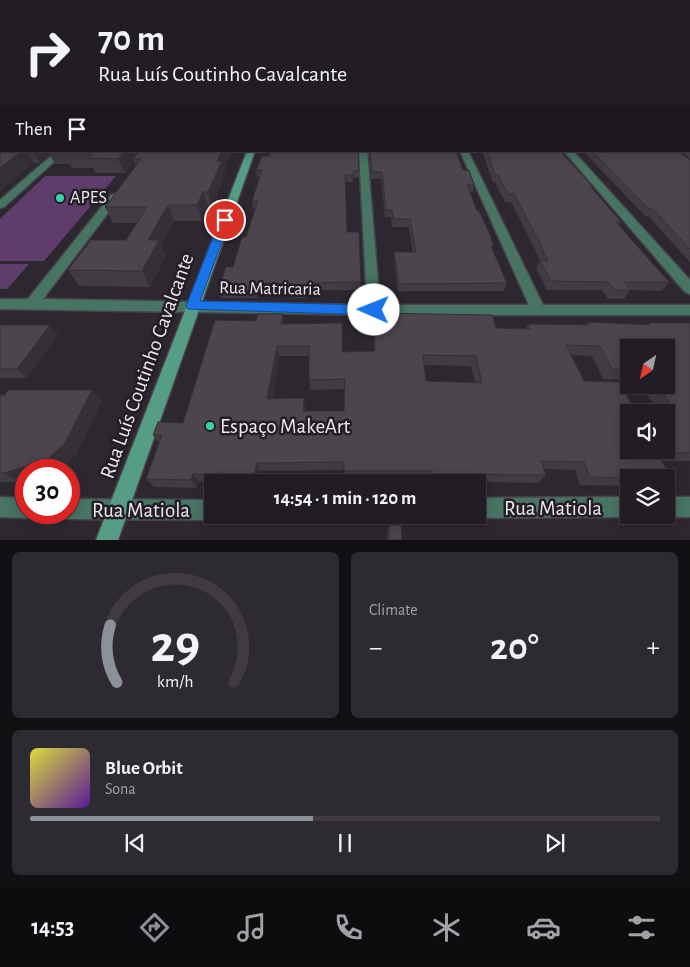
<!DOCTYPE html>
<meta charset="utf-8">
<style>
:root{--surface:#221d24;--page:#2e2a31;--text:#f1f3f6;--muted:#a2a2a6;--line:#3f3b41;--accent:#8c9099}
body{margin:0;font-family:"Alegreya Sans",sans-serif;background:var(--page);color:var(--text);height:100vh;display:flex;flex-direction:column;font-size:19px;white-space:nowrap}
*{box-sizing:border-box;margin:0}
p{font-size:16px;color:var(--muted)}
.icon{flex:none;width:28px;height:28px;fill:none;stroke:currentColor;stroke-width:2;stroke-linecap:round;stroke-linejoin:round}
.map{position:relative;height:540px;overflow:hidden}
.side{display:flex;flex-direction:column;gap:12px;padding:12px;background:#131014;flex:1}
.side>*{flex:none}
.guide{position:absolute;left:0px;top:0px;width:690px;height:152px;box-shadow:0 2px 12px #0003,0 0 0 1px var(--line);background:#221d24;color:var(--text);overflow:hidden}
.needle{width:32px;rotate:214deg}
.controls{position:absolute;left:620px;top:339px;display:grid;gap:10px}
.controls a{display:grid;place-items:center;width:55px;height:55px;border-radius:0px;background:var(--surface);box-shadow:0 2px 12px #0003,0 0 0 1px var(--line);font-size:25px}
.speed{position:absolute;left:15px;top:459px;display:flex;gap:10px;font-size:25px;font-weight:700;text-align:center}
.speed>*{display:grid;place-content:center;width:65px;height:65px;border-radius:50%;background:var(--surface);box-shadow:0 2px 12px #0003,0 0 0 1px var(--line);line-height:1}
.speed .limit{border:8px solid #d22;background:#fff;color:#111}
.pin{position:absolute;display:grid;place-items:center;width:42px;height:42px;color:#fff;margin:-21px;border:2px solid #fff;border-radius:50%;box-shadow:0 1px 5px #0007}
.me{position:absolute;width:55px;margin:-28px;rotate:271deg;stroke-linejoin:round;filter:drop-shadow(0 0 4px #0008)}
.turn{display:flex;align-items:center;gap:18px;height:105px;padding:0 15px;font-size:22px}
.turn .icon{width:65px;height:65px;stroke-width:2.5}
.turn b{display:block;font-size:35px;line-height:42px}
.then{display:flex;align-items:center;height:48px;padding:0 15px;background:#0003;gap:10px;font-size:19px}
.big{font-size:38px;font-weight:600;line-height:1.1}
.side .tile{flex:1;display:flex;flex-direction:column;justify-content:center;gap:8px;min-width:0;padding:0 18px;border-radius:8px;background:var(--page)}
.side .dial{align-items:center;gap:0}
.dial svg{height:130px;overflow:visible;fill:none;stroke:var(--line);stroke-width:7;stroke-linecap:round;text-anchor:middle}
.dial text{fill:var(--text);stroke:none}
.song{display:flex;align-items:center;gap:15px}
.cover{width:60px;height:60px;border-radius:8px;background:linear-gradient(135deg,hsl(60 70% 55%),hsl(270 70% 35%))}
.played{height:5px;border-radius:2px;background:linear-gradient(90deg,var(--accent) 45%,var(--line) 45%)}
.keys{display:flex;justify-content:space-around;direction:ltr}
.heat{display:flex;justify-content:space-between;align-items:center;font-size:28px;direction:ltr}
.side .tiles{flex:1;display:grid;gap:12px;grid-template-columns:1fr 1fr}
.tile:last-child{grid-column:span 2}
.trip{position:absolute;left:204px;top:474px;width:282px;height:50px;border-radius:0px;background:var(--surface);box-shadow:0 2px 12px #0003,0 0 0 1px var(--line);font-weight:600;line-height:50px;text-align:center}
.tabs{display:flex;height:80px;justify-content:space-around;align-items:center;background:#0e0c0e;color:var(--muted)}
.tabs .icon{width:35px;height:35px}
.tabs .selected{color:var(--accent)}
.tabs b{font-size:22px;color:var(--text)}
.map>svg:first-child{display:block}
</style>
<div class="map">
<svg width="690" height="540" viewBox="0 0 690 540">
<rect width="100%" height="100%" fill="#2d2730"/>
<path fill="#5e3d6b" d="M45,176H116L44,261H0V219Z
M0,264H29L7,289H0Z"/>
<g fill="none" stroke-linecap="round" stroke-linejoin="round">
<defs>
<path id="minor" d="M57,151H66L4,207L0,208V200Z
M359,151H367L380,305H529L460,151H468L543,305H690V315H374L0,309V299H28L111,195L115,194L120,197L43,299L367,305Z
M564,151H573L690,280V294L685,292Z
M0,497L26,498V512H34L33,515L26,518L0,517Z
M629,497V515H634L629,517L478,518L471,515H478V498Z
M666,497H690V517H666L661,515H666Z
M69,499L212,500V515H220L212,520L69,519L62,516L60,512H69Z"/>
<path id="secondary" d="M247,151H255L118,540H96Z"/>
</defs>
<use href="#minor" stroke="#48424b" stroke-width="3"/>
<use href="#secondary" stroke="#48424b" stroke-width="3"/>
<use href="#minor" fill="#487463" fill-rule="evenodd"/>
<use href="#secondary" fill="#559d84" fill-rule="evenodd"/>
</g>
<path fill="#413b43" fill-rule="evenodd" d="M0,85H1V136H0Z
M689,85H690V159L681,151H689Z
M1,151H232L224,169L225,175L212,207H208L202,221H174L161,245L166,256L150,287L79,286L68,270L126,240L137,223H113L105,207L136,166L134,162L125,173H95L93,168H72L69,164H55L50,155L40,163H34Z
M369,151H456L463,170L474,185L473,192H470L477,211L493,246L492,249L507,283L504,291H398L394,259V252H413L409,227H392L391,217H385L381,179H371Z
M482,151H560L592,186L591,187L621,222L619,225L669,282L662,291L630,290L624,299H608L602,290H547L536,269L540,261L534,248L511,202H505L495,182H493Z
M583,151H678L690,160V262L648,216H645Z
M256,170L359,171V178H353V182H345L347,232L361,282L360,290H307L306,298H293L292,292L259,291L257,298H221L218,290L233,267L246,237L255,208H253L252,201L260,177H257Z
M374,313L496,328L525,329L528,324L586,325L588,322L647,325L649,323H690V461H662L672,479L666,482V478H629V486L580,485L575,470L544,469L546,475L538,483L429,481L428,479H344V470L260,471L258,482L224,480L223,482H199L197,488L154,487L146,479L159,443L153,435L183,423L256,321L285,324L342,352L374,351ZM629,348L666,385H642L656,409L634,410L584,381L571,355L592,356L603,379L629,380ZM279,356H309V380L310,390L345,389L344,411H306L304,398L272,399ZM424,365L471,366L475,383L426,381Z
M0,325L58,334L27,378H0Z
M0,395L102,400L77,453L61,468L26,470V480L20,482H0Z
M389,526L402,540H387V531Z"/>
<path fill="#353037" d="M22,151H27L34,163L0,191V168Z
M32,151H48L50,155L40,163Z
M125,151H142L133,159L134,162L125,173L118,159Z
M222,151H232L224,169L225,175L212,207L208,192L217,161Z
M203,192L208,207L202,221L197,205Z
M168,205L174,221L161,245L166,256L150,287L142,271L148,240Z
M257,283L259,291L257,298L256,290Z
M307,283V290L306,298V291Z
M283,314L285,325L281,324Z
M50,325L58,334L27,378L17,369Z
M277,346L279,356L270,408L267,399Z
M92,390L102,400L77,453L61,468L55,470H26V480L20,482L4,473Z
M304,398L306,408L305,421L303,411Z
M257,463L260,471L258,482L254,475Z
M219,473L224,480L223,482L218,475Z
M193,474L199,482L197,488L191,480Z"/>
<path fill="#4c454e" stroke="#353037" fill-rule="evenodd" d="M0,85H1V128H0Z
M689,85H690V149L689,148Z
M0,144H1V151H22L0,168Z
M66,151H125L118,159L88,158L92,154H64Z
M140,151H222L217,161H222L208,192H203L197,205H168L148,240H159L142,271L68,270L91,240H126L147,207H105L141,159H133Z
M271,151H358L359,171H353V175H345L347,232H359L361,282L307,283L306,291L292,290L293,284L257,283L256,290H218L226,267H233L242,237H246L258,201H252L262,170H256L262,156H269Z
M370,151H456L463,170H469L474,185H467L477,211H479L491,237L493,246H491L507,283L399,284L394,252H416L410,219H393L392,210H386L382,172H372Z
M487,151H560L592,186H590L621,222H616L669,282H624L631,290H614L608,282L551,281L540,260L548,261L538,239L514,194H508L498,174H495Z
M592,151H678L690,160V249L653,209H649Z
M374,313L492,315L496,328L530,329L528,324L590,325L588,322L650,325L649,323H690V453L657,452L672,479H666V478H629L590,477L584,462L541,461L546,475L432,474V471H344V462L257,463L254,475L219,473L218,475L193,474L191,480L146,479L162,435H153L158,422L183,423L215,320L256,321L258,314H283L281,324L342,323V352L375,351ZM566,345L600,346L612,369H629V348H666V385H658L673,409L634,410L620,382L584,381ZM277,346H309V380L345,379L344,411H303L304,398L267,399ZM423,355L476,356L482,383L426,381ZM629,412H666V450H629Z
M0,325H50L17,369H0Z
M8,390H92L65,443L48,459L4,473H0V395H5Z
M401,525L402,540H389V526Z"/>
<linearGradient id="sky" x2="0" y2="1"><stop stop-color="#19151a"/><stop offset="0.53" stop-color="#464759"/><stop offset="1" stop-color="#464759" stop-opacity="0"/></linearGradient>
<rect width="690" height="161" fill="url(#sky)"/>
<path fill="#1a73e8" stroke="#114b97" d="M225,217L230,220L200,301L374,305L378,306L380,310L378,313L374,315L188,309L186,306L220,220Z"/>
<g fill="#36d4a7" stroke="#231d26" stroke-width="2">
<circle cx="60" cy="198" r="5"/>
<circle cx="210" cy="426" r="5"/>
</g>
<g text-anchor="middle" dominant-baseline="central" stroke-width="5" stroke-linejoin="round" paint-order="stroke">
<g font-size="18" fill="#eee9ef" stroke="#231d26" text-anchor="start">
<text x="70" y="198">APES</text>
</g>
<g font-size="18" fill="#eee9ef" stroke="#231d26">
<text transform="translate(270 289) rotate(1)">Rua Matricaria</text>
</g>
<g font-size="21" fill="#eee9ef" stroke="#231d26">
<text transform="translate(147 366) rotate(-70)">Rua Luís Coutinho Cavalcante</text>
<text x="553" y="508">Rua Matiola</text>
<text x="141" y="510">Rua Matiola</text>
</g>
<g font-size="21" fill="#eee9ef" stroke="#231d26" text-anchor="start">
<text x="220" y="426">Espaço MakeArt</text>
</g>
</g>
</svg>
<div class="controls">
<a><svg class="needle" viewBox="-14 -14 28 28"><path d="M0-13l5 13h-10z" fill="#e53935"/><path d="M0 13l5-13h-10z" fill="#a2a2a6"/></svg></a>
<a><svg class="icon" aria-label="sound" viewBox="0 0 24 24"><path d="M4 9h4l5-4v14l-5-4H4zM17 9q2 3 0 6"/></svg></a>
<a><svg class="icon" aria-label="layers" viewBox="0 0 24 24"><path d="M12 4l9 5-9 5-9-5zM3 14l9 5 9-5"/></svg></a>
</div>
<div class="speed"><div class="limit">30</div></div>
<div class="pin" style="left:225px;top:220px;background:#d93025"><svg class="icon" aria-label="arrive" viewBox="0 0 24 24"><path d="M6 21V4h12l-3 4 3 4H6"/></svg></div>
<svg class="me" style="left:374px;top:310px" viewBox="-20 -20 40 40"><circle r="19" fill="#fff"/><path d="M0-13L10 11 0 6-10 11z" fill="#1a73e8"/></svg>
<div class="trip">14:54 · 1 min · 120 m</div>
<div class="guide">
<div class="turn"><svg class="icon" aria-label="right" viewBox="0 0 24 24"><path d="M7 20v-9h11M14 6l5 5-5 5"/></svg><div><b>70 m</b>Rua Luís Coutinho Cavalcante</div></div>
<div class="then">Then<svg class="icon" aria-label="arrive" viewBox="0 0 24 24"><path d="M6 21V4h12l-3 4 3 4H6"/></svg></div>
</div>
</div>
<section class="side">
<div class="tiles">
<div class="tile dial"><svg viewBox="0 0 100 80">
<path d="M14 69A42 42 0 1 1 86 69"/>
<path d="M14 69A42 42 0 0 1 10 34" stroke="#8c9099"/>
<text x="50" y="56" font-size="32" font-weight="700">29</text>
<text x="50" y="72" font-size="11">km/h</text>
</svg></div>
<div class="tile"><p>Climate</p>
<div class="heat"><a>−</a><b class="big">20°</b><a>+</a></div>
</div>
<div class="tile">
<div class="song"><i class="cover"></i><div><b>Blue Orbit</b><p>Sona</p></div></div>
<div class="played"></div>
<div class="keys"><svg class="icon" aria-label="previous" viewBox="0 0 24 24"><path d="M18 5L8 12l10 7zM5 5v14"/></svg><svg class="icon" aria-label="pause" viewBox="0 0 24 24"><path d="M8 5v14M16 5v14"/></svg><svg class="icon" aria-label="next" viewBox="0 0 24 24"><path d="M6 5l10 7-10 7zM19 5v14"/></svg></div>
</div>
</div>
</section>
<nav class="tabs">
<b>14:53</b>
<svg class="icon selected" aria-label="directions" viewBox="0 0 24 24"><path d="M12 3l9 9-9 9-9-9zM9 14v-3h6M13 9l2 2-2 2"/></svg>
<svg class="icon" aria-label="music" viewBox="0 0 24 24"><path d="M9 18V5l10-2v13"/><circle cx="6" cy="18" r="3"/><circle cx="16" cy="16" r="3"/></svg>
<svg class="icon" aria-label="phone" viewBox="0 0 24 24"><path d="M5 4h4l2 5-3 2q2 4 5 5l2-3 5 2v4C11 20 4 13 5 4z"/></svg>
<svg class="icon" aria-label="climate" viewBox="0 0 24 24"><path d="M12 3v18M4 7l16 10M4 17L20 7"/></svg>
<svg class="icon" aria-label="car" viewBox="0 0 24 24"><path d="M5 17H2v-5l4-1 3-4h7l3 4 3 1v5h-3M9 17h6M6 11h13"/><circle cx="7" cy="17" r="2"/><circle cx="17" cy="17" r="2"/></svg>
<svg class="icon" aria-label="filters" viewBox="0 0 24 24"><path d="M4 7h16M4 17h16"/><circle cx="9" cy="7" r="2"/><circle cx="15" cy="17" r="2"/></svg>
</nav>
